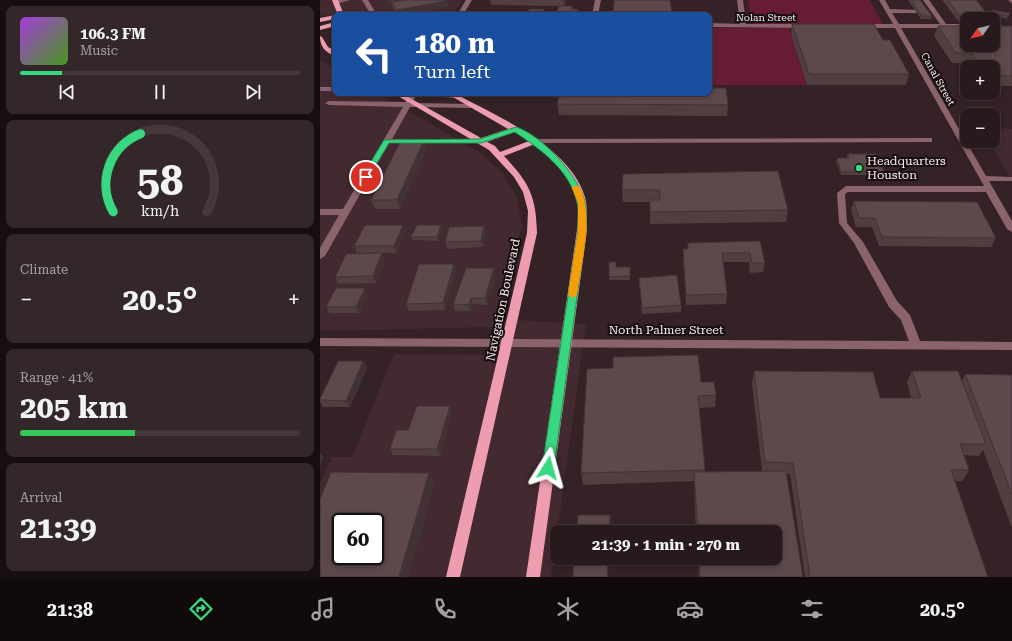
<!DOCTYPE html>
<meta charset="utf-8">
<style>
:root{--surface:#281a1c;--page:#342729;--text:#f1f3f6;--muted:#a5a1a3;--line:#44383b;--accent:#38d880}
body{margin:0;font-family:"Roboto Serif",serif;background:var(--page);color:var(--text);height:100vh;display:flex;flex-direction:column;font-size:15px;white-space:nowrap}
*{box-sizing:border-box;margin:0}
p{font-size:13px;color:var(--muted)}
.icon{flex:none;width:22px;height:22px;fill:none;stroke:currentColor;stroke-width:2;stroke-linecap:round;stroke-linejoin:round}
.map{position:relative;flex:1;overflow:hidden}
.side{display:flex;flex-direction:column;gap:6px;padding:6px;background:#160e0f;width:320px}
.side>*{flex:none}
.banner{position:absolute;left:12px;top:12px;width:380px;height:84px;border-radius:8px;box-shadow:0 2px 6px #0003,0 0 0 1px var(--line);background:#1a4fa0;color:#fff;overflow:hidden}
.needle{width:26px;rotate:236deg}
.fabs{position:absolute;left:640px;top:12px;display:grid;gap:8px}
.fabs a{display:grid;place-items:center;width:40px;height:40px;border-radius:8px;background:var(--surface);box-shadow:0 2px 6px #0003,0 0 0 1px var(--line);font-size:20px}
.speed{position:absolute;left:12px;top:513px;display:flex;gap:8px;font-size:20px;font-weight:700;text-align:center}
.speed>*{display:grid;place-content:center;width:52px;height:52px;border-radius:50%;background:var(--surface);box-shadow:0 2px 6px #0003,0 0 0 1px var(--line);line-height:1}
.speed .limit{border:2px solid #111;border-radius:6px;background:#fff;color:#111}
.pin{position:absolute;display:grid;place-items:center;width:34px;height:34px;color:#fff;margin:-17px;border:2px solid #fff;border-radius:50%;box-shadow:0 1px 4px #0007}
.me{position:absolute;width:44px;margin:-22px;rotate:8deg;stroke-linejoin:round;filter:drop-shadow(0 0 3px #0008)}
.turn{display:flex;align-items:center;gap:14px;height:84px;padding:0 16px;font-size:18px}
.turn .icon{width:52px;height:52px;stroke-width:2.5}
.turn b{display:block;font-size:28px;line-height:34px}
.big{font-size:30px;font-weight:700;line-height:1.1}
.side .widget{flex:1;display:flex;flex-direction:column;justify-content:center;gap:6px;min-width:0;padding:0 14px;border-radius:8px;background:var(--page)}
.side .dial{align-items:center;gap:0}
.dial svg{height:104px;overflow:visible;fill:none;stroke:var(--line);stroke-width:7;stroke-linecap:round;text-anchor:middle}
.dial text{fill:var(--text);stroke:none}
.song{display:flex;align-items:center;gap:12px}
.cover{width:48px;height:48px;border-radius:6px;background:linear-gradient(135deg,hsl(280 70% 55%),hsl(100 70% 35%))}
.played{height:4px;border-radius:2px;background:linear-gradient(90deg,var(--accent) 15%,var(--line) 15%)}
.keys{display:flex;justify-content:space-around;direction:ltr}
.heat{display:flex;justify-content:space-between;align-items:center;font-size:22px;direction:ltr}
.charge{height:6px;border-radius:3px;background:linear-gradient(90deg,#34c759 41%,var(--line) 0)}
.trip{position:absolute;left:230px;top:525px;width:232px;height:40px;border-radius:8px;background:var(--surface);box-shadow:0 2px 6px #0003,0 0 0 1px var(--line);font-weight:700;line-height:40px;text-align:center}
.dock{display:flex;height:64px;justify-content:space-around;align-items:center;background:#100a0b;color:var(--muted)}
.dock .icon{width:28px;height:28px}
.dock .active{color:var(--accent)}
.dock b{font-size:18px;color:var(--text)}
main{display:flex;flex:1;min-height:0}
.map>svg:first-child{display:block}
</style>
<main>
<section class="side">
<div class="widget">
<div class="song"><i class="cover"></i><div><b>106.3 FM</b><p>Music</p></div></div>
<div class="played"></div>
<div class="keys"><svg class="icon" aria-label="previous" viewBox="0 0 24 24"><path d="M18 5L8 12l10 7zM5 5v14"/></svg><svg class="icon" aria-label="pause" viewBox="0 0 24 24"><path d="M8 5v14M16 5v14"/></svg><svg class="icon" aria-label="next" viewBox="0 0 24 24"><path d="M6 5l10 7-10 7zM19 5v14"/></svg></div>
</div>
<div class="widget dial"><svg viewBox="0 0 100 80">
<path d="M14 69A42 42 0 1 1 86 69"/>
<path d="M14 69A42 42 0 0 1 35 9" stroke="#38d880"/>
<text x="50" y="56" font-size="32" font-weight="700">58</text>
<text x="50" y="72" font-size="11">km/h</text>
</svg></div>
<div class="widget"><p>Climate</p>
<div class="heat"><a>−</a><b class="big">20.5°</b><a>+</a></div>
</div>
<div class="widget"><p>Range · 41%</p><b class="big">205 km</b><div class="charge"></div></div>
<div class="widget"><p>Arrival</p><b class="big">21:39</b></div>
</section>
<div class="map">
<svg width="692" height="577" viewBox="0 0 692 577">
<rect width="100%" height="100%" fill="#352226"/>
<path fill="#432930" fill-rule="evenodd" d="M0,0H142L133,15H32L31,13L0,16Z
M0,60L15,69V93H57L159,152L183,173L197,198L202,226L172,327L0,331Z
M673,128L692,129V180L669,141H673Z
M179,319L266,324L231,577H0V484L11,457H32L74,354L168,355ZM21,522H55V556H21Z"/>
<path fill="#661c35" d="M428,0H549L563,24H432Z
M389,28H469L487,85H389Z"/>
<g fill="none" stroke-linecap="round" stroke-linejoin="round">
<path fill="#8b636c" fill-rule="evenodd" d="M30,0L16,4L13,2L18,0Z
M42,0H48L57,15H51Z
M146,0H152L143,15H137Z
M275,0H281L278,15H272Z
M417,0H423L426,24H485L488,26L485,28L389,27V23L420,24Z
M559,0H565L570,9L598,10V12L596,13H572L579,24H620L603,0H609L626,24H647V28H581L666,176L692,177V181H669L692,221V232L687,229L666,192H528L525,194L527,223L543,242L577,301L590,315L600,341L692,342V350L0,346V338L589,341L581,320L569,307L534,243L519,223L517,193L526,186H664L575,28H543L540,26L543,24H573Z
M688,0H692V3Z
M0,87H15V91H0Z
M91,93H97L92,103L154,104L158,106L154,108L90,107L72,139H161L165,141L161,143H69L5,256L0,259V248L19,215H0V209H23L83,107L9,105L5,103L9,101L85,102Z
M101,93H126L139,96L135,98L104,95Z
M609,138H612V142L216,143L212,141L216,139Z"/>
<path fill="#ee9cb0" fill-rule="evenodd" d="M12,0H18L24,15H18Z
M15,15V19L0,22V18Z
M15,22V26L0,30V26Z
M0,36L2,37L8,47L15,51V56C5,52 0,47 0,36Z
M73,93H81L161,138L188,129L126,93H134C176,116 250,146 265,197C268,207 266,219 267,230L220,577H206L257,230C258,222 258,213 258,205C256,181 233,158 215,144L184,156C209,183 216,195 217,233L140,577H126L207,233L208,211L203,192L194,177L169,150ZM194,132L209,141L180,152L175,146L167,142Z"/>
</g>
<path fill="#503e41" d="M69,0H126L128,6L95,13L97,15H78L73,8L71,2Z
M170,0H246L244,6H252L253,9H258V15H236L239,6L171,5Z
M294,0H350L352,15H293Z
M588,0H600L612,16L611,19H601Z
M623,0H656L669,16L668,19H647V21H638L623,1Z
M672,12L690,13L687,19L671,15Z
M472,24L563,40L589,74L586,85H487L471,34Z
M618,26H692V86H673V67H650L648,63H632L614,36Z
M237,104L408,105L407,116L239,115Z
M103,142L106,151L80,209H55L51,200Z
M527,154L564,172L563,175H521L516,162L517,158H527Z
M303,174L468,210L466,222L330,224V202H303L302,190Z
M534,201L676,238L671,247L559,246L552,227H536L531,210Z
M121,225L122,228L118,241L93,240L91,237Z
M164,226L166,232L163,247L127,249L125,242Z
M86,232L76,253H37L34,246Z
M440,241L445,263L443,272L430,273L429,262H403L407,294L406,304L366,305L363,259V249H368V243Z
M65,260L56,283L18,284L15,277Z
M289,262L297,267H310V280H289Z
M134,264L136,270L125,310L89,311L86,304Z
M174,268L176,275L167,305L153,304L151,311H135L133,304Z
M319,278L361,305V312L322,314Z
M48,294L39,313H10L6,307Z
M43,361L47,368L30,407H3L0,402V399Z
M434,371L560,398H591L587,382L592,371L642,381L645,374L692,375V528L663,450L659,456L644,455L649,470L642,481H635L668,577H485L470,474H466L483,577H379L378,558H455V532H376L374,481L263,485L261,473L381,382L396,395L395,407L379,408L385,472L442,471L432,383Z
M130,406L132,412L120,456L73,455L70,449L88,430Z"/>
<path fill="#413235" d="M243,0H246L244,6Z
M126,1L128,6L83,15L80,13V15H78L77,10Z
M0,89L3,97L0,100Z
M103,142L106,151L80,209L77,200Z
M0,217L2,222L0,226Z
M83,225L86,232L76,253L74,246Z
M121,225L122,228L118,241L117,237Z
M164,226L166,232L163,247L161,241Z
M62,253L65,260L56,283L53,276Z
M134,264L136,270L125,310L123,303Z
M174,268L176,275L167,305L165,298Z
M45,288L48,294L39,313L36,307Z
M151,298L153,304L151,311L149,305Z
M43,361L47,368L30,407L26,401Z
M130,406L132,412L120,456L117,449Z
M0,452L4,457L0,466Z
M109,473L115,484L89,577H79Z
M290,515L291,520L290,532H289Z
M288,558H289L288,577H287Z"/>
<path fill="#5d484c" stroke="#413235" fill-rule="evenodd" d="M71,0H83L72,2Z
M83,0H126V1L77,10L71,2Z
M294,0H350L352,13L293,14Z
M591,0H600L612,16H602Z
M628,0H656L669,16H640Z
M239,6H252L251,9H258L256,15H236Z
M209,9H224L222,15H207Z
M93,10L97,15H81L80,13Z
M673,10L690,13L688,16L672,12Z
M472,24H554L563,40H570L589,74H489Z
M618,26H647V45H673V26H692V76L673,75V67H661L651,53H636Z
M389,88H406L408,105L237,104L240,93H389Z
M80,142H103L77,200H51Z
M527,154H557L564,172H521L517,158H529Z
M458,171L468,210L330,212V200H340V190H302L303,174Z
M534,201L657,202L676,238L562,237L555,218H539Z
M45,225H83L74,246H34Z
M97,225H121L117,237H91Z
M164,226L161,241L125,242L129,227Z
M440,241L445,263H432L430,253H402L407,294L366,295L363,249H368V243Z
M62,253L53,276L15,277L26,254Z
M289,262H296V267H310V276L289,277Z
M99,264H134L123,303L86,304Z
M146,268H174L165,298H151L149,305L133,304Z
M357,275L361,305L322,308L319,278Z
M16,288H45L36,307H6Z
M378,355L381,382H394L396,395L378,396L385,470L261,473L267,369L293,368V357Z
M18,361H43L26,401L0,400V399Z
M434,371L553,372L560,398H601L592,371H638L666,444H640L649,470H631L668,577H490L473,463L445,462Z
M645,374L692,375V494Z
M97,406H130L117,449H70L76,430H88Z
M466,471L483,577H380L379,558H455V532H378L374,472Z
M11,472L109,473L79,577H0V499ZM21,522H55V556H21Z
M258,515H290L289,532H257Z
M254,558H288L287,577H253Z"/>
<path fill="#38d880" stroke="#248c53" d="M196,127C222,135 259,176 265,202C267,210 266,221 266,230L234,468L232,471L228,473L224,471L222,468L258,230C258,221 259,210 257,202C249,169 221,150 195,132L161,143H69L48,178L42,177L64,140L160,139Z"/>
<path fill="#f59e0b" d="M253,186H259C275,215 261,263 257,295L253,298L248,295L258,230V203L252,188Z"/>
<circle fill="#38d880" stroke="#170e10" stroke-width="1.5" cx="539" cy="168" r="4"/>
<g text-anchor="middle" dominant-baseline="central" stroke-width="4" stroke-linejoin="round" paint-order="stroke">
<g font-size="10" fill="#f9ecee" stroke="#170e10">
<text x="446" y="17">Nolan Street</text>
<text transform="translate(618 79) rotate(61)">Canal Street</text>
</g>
<g font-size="12" fill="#f9ecee" stroke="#170e10" text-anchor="start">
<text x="547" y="161">Headquarters<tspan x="547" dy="14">Houston</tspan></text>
</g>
<g font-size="12" fill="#f9ecee" stroke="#170e10">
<text transform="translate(183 300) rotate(-78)">Navigation Boulevard</text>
<text x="346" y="330">North Palmer Street</text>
</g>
</g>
</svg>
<div class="fabs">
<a><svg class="needle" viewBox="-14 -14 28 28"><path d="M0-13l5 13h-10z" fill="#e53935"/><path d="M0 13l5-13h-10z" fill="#a5a1a3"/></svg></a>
<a>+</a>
<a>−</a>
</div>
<div class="speed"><div class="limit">60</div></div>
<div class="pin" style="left:46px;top:177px;background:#d93025"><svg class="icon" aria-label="arrive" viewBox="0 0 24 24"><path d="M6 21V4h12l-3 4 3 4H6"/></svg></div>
<svg class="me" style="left:228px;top:468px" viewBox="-20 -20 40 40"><path d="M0-17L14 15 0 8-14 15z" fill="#38d880" stroke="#fff" stroke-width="4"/></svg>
<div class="trip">21:39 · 1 min · 270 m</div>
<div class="banner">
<div class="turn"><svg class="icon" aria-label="left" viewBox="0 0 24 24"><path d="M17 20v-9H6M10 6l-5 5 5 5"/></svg><div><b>180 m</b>Turn left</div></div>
</div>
</div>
</main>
<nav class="dock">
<b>21:38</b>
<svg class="icon active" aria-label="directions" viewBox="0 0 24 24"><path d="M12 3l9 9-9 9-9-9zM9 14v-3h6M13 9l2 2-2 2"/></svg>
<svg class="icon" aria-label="music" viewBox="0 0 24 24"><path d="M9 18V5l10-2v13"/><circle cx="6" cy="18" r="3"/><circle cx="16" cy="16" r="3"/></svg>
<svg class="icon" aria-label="phone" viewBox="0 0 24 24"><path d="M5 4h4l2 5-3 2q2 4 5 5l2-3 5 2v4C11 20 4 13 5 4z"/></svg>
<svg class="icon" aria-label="climate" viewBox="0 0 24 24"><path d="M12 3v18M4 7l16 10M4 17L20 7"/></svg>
<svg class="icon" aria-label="car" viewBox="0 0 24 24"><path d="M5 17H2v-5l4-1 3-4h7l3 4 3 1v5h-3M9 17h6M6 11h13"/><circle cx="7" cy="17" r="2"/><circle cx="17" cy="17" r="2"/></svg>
<svg class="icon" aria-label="filters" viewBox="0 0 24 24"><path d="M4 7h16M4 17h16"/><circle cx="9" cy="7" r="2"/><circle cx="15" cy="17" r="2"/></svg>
<b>20.5°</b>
</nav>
